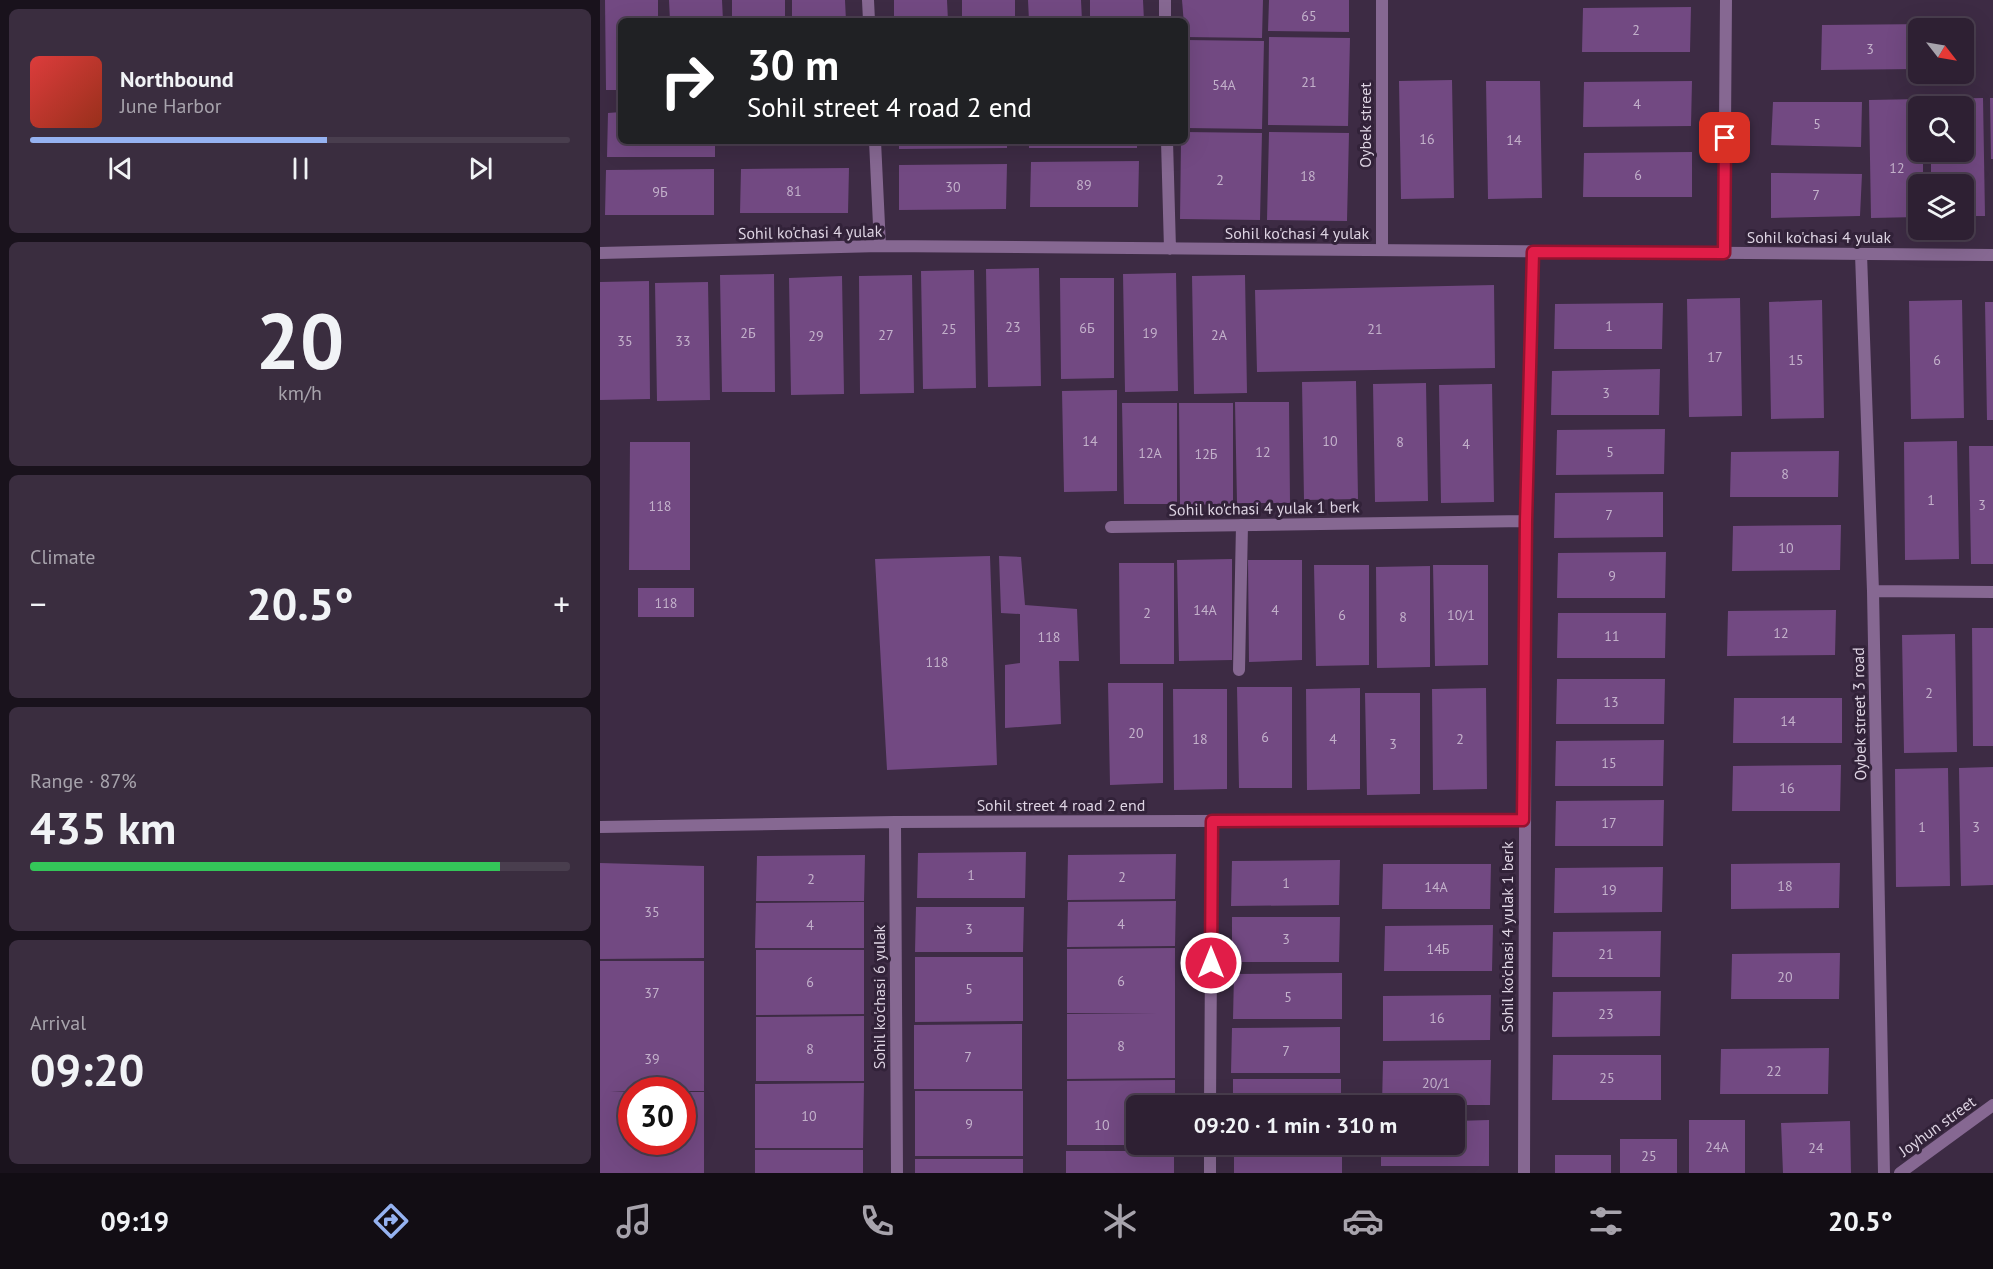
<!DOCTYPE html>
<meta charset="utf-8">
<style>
:root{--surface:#2e2033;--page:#3a2d3f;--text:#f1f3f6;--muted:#a7a3ac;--line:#493e4e;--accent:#95b2f1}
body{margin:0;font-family:"PT Sans",sans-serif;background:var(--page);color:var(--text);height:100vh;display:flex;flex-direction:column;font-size:22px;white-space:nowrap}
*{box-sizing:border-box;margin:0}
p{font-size:20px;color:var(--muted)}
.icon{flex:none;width:33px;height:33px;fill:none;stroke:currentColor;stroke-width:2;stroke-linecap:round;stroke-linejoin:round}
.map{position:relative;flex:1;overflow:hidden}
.panel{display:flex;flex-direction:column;gap:9px;padding:9px;background:#19121c;width:600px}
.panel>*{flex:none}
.banner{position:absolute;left:18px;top:18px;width:570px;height:126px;border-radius:9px;box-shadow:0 6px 24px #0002,0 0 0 2px var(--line);background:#202124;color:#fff;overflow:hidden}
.needle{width:39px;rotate:121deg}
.tools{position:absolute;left:1308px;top:18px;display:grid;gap:12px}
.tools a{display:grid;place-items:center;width:66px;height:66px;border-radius:9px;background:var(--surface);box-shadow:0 6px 24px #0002,0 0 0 2px var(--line);font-size:30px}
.speed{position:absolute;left:18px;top:1077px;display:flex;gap:12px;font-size:30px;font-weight:700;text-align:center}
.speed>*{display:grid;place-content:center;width:78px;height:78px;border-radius:50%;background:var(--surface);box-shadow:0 6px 24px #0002,0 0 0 2px var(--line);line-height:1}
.speed .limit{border:9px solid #d22;background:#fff;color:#111}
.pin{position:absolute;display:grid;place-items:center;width:51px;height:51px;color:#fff;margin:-26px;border-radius:12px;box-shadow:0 3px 9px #0006}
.me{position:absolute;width:66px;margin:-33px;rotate:0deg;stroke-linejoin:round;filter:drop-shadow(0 0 4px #0008)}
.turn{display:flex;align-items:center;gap:21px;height:126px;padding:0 30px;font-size:27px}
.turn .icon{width:78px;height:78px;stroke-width:2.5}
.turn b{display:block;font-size:42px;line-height:51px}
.big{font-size:45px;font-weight:600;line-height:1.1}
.panel .widget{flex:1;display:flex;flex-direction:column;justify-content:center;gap:9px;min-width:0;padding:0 21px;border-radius:9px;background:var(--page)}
.panel .dial{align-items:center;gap:0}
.dial b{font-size:78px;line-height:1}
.song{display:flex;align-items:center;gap:18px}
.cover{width:72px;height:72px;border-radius:9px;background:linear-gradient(135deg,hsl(0 70% 55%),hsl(10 70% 35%))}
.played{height:6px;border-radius:3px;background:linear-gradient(90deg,var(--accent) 55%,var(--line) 55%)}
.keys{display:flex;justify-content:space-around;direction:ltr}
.heat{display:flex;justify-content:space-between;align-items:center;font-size:33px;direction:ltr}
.charge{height:9px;border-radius:4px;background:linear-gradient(90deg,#34c759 87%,var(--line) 0)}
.trip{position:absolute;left:526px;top:1095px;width:339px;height:60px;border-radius:9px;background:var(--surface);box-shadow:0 6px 24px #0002,0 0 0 2px var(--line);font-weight:600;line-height:60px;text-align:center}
.dock{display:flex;height:96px;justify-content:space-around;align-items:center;background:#120d14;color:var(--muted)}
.dock .icon{width:42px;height:42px}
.dock .current{color:var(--accent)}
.dock b{font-size:27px;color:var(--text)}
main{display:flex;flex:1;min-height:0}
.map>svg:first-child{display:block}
</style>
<main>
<section class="panel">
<div class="widget">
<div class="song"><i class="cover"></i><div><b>Northbound</b><p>June Harbor</p></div></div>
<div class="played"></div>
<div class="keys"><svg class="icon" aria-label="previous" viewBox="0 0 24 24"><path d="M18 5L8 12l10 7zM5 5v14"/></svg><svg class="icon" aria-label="pause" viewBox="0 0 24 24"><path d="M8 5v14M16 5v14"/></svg><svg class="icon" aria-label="next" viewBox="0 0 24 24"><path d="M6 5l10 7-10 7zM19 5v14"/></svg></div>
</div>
<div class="widget dial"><b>20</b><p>km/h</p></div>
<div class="widget"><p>Climate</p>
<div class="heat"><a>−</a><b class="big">20.5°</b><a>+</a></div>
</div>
<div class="widget"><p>Range · 87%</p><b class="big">435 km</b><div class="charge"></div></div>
<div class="widget"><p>Arrival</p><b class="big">09:20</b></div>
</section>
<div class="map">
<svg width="1393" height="1173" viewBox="0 0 1393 1173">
<rect width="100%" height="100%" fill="#3d2b44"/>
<path fill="#724982" d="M5,0H58V21H21V90H6Z
M69,0H122L123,21H70Z
M132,0H185V21H132Z
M192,0H245L246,21H192Z
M294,0H347L348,21H294Z
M362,0H415V21H362Z
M428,0H481L482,21H429Z
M490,0H543L544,21H490Z
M582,0H663L662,38L585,37Z
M669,0H749V32L668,31Z
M1091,7L1090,52H982L983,8Z
M1330,24V28H1318V69L1221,70L1222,25Z
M669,37L750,38L748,126L668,125Z
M585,40L664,41L662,129L585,128Z
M852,80L854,198L801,199L799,81Z
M886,81H940L942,198L888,199Z
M1092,81L1091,126L983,127L984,82Z
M1383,98L1385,216H1364V184H1331V152H1364V106H1330V99Z
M1390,98H1393V159H1391Z
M1322,99V106H1318V152H1323V184H1318V217L1271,218L1269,100Z
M1173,102H1262L1261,147L1171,145Z
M21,112V141H115V157H7L8,113Z
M585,132L662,133L660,220L580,219L581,141H585Z
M669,132L749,133L747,221L667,220Z
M139,141H247V146H139Z
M299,141H407V148L299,149Z
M429,141H537V148H429Z
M1092,152V197H983L984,153Z
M539,161L538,207H430L431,162Z
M407,164L406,209L299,210V165Z
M249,168L248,213H140L141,169Z
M114,169V215H5L6,170Z
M1171,173L1262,174L1260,216L1171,218Z
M439,268L441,386L388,387L386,269Z
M374,270L376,388L323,389L321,271Z
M576,273L578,391L525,392L523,274Z
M174,274L175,392H122L120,275Z
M312,275L314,393L260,394L259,276Z
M645,275L647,393L594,394L592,276Z
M242,276L244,394L191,395L189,278Z
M460,278H514V378L461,379Z
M49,281L50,399L0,400V282Z
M108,282L110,400L57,401L55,283Z
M894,285L895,368L657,372L655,290Z
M1140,298L1142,416L1089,417L1087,299Z
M1222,300L1224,418L1171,419L1169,302Z
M1362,300L1364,418L1311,419L1309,301Z
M1385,302H1393V420H1387Z
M1063,303L1062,349H954L955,304Z
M1060,369L1059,415H951L952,371Z
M756,381L758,499L704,500L702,382Z
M826,383L828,501L775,502L773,384Z
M892,384L894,502L841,503L839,385Z
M517,390V491L464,492L462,391Z
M635,402H689L690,503H637Z
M522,403H577V504H524Z
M579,403H633V504L580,505Z
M1065,429L1064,474L956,475L957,430Z
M1357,441L1359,559L1305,560L1304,442Z
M30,442H90V570H29Z
M1369,446H1393V564H1371Z
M1239,451L1238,497H1130L1131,452Z
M1063,492V537L954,538L955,493Z
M1241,525L1240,570L1132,571L1133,526Z
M1066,552L1065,598H957L958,553Z
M390,556L397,765L287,770L275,559Z
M399,556L421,557L425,605L477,609L479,661H459L461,724L405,728V665L420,663V614L401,613Z
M632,559V660L579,661L577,560Z
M648,560H702V660L649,662Z
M519,563H574V664H520Z
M714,565H769V665L716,666Z
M833,565H888V665L835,666Z
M830,566V667L777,668L776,567Z
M38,588H94V617H38Z
M1236,610L1235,655L1127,656L1128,611Z
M958,613H1066L1065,658H957Z
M1372,628H1393V746H1373Z
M1355,634L1357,752L1304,753L1302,635Z
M957,679H1065L1064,724H956Z
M508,683H563V783L510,785Z
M637,687H692V788H639Z
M760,688V789L707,790L706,689Z
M886,688L887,789L833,790L832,689Z
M573,689H627V789L574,790Z
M765,693H820V794L767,795Z
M1134,698H1242V743H1133Z
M1064,740L1063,786H955L956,741Z
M1241,765L1240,811H1132L1133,766Z
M1393,767V885L1361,886L1359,768Z
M1348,768L1350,886L1296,887L1295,769Z
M1064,800L1063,846H955L956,801Z
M426,852L425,898H317L318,853Z
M576,854L575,899L467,900L468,855Z
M265,855L264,901H156L157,856Z
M740,860L739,905L631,906L632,861Z
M0,863L104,866V958L0,959Z
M1240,863L1239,908L1131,909V864Z
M783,864H891L890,909H782Z
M1063,867L1062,912L954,913L955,868Z
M576,901L575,946L467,947L468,902Z
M264,902V948H155L156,903Z
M316,907H424L423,952H315Z
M632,917H740L739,962H632Z
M893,925L892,971H784L785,926Z
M1061,931L1060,977H952L953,932Z
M575,948V1078L467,1079V1014H556L467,1013V949Z
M156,950H264V1014L156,1015Z
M1240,953L1239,999H1131L1132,954Z
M315,957H423V1021L315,1022Z
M0,961H104V1091H10L32,1092V1142H82V1092H104V1173H0Z
M742,973V1019H633L634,974Z
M1061,991L1060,1036L952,1037L953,992Z
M891,995L890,1040L783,1041V996Z
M264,1016V1081H156V1017Z
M422,1024V1089H314V1025Z
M740,1027V1073H631L632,1028Z
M1229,1048L1228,1094H1120L1121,1049Z
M953,1055H1061V1100H952Z
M891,1060L890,1105H782L783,1061Z
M633,1079H741V1106H633Z
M575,1080V1106H537V1145H467V1081Z
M264,1083L263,1148H155V1084Z
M315,1091H423V1156H315Z
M889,1120V1166H781V1144H855V1121Z
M1089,1120H1145V1173H1089Z
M1250,1121L1251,1173H1183L1181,1123Z
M1020,1139H1077V1173H1020Z
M634,1144H742V1173H634Z
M155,1150H263V1173H155Z
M466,1151H574V1173H466Z
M955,1155H1011V1173H955Z
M315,1159H423V1173H315Z"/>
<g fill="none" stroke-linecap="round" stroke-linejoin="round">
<path stroke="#866892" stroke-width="12" d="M639,670L642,525"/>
<path stroke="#866892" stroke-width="12" d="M268,0L269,21
M565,0V21
M275,141L280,246
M567,141L570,249
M782,250V0
M0,253L280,246L1393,255
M1124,253L1126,0
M1261,254L1273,591L1284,1173
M511,527L926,521
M1273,591L1393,592
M295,822L297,1173
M0,827L295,822L923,820
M610,1106L612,821
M610,1173V1144
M924,1173L926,521L933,251
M1300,1173L1393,1105"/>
</g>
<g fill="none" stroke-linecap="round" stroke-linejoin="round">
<defs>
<path id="route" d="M611,963L612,821L923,820L926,521L933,252L1124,253L1125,138"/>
</defs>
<use href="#route" stroke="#92132f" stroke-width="15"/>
<use href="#route" stroke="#e11d48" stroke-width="10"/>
</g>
<g text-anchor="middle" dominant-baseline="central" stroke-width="6" stroke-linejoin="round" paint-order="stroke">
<g font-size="14" fill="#c3b1cb">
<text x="709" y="16">65</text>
<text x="1036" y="30">2</text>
<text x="1270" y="49">3</text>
<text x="709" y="82">21</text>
<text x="624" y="85">54A</text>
<text x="1037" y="104">4</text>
<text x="1217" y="124">5</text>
<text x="827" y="139">16</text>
<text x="914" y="140">14</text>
<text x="1297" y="168">12</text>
<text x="1038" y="175">6</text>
<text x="708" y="176">18</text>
<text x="620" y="180">2</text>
<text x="484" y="185">89</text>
<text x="353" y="187">30</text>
<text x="194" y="191">81</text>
<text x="60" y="192">9Б</text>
<text x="1216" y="195">7</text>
<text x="1009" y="326">1</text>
<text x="413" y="327">23</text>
<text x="487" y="328">6Б</text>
<text x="349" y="329">25</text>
<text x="775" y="329">21</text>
<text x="148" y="333">2Б</text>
<text x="550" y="333">19</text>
<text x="286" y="335">27</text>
<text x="619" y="335">2A</text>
<text x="216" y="336">29</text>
<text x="25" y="341">35</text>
<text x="83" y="341">33</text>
<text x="1115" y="357">17</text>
<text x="1196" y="360">15</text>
<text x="1337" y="360">6</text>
<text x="1006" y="393">3</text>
<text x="490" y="441">14</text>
<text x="730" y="441">10</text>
<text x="800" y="442">8</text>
<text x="866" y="444">4</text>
<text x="663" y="452">12</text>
<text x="1010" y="452">5</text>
<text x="550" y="453">12A</text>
<text x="606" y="454">12Б</text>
<text x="1185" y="474">8</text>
<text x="1331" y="500">1</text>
<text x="1382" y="505">3</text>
<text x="60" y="506">118</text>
<text x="1009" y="515">7</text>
<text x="1186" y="548">10</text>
<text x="1012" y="576">9</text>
<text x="66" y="603">118</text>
<text x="605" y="610">14A</text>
<text x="675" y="610">4</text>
<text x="547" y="613">2</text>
<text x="742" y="615">6</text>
<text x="861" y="615">10/1</text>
<text x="803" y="617">8</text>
<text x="1181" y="633">12</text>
<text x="1012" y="636">11</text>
<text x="449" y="637">118</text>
<text x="337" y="662">118</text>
<text x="1329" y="693">2</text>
<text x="1011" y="702">13</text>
<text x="1188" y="721">14</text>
<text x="536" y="733">20</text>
<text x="665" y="737">6</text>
<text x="600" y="739">18</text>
<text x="733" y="739">4</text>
<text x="860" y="739">2</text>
<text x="793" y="744">3</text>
<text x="1009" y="763">15</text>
<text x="1187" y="788">16</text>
<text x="1009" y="823">17</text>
<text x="1322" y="827">1</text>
<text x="1376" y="827">3</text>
<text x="371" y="875">1</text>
<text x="522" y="877">2</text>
<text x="211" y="879">2</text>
<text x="686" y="883">1</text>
<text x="1185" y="886">18</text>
<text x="836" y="887">14A</text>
<text x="1009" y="890">19</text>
<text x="52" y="912">35</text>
<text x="521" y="924">4</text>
<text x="210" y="925">4</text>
<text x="369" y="929">3</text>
<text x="686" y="939">3</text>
<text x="838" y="949">14Б</text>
<text x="1006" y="954">21</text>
<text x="1185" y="977">20</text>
<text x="521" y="981">6</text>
<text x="210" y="982">6</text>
<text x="369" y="989">5</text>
<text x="52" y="993">37</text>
<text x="688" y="997">5</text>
<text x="1006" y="1014">23</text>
<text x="837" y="1018">16</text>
<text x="521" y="1046">8</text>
<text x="210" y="1049">8</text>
<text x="686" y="1051">7</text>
<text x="368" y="1057">7</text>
<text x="52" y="1059">39</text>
<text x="1174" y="1071">22</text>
<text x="1007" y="1078">25</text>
<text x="836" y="1083">20/1</text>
<text x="209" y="1116">10</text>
<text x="369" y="1124">9</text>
<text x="502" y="1125">10</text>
<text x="1117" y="1147">24A</text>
<text x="1216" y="1148">24</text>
<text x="1049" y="1156">25</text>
</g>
<g font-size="16" fill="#ded4e3" stroke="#322239">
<text transform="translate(765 125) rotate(-90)">Oybek street</text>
<text transform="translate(210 232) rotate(-1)">Sohil ko'chasi 4 yulak</text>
<text x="697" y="233">Sohil ko'chasi 4 yulak</text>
<text x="1219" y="237">Sohil ko'chasi 4 yulak</text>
<text transform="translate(664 508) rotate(-1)">Sohil ko'chasi 4 yulak 1 berk</text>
<text transform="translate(1259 714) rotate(-91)">Oybek street 3 road</text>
<text x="461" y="805">Sohil street 4 road 2 end</text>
<text transform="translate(907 937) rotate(-90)">Sohil ko'chasi 4 yulak 1 berk</text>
<text transform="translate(279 997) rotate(-90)">Sohil ko'chasi 6 yulak</text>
<text transform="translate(1337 1126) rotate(-36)">Joyhun street</text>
</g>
</g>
</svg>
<div class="tools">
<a><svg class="needle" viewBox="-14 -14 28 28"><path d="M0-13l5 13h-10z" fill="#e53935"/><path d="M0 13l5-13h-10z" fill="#a7a3ac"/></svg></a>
<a><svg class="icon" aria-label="search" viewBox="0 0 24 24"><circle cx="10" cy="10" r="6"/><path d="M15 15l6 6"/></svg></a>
<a><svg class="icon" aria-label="layers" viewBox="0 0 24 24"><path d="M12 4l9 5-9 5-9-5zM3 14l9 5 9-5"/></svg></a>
</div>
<div class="speed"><div class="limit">30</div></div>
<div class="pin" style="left:1125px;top:138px;background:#d93025"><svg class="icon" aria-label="arrive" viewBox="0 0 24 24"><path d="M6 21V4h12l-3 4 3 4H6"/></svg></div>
<svg class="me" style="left:611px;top:963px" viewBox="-20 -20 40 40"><circle r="17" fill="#e11d48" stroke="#fff" stroke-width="3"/><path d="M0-11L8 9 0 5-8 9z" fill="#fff"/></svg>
<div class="trip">09:20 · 1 min · 310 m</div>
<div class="banner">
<div class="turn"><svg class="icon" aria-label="right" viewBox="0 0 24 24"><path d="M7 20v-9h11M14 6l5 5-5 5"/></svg><div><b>30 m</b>Sohil street 4 road 2 end</div></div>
</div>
</div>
</main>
<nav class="dock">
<b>09:19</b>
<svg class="icon current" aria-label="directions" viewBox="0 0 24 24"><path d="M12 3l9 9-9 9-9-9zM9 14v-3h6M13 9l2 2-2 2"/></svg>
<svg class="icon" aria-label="music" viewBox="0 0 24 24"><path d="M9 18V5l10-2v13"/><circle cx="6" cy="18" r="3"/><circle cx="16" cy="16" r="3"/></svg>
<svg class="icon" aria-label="phone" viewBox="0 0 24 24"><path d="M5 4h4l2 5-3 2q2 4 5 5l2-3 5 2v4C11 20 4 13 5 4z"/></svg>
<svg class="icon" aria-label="climate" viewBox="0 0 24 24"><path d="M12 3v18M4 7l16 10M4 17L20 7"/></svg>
<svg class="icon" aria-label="car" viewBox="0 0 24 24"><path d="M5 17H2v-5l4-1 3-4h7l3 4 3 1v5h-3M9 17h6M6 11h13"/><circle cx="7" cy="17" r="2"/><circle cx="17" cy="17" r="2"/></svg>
<svg class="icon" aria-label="filters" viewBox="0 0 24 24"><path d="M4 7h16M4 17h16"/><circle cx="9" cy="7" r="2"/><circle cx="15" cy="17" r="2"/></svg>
<b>20.5°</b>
</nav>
